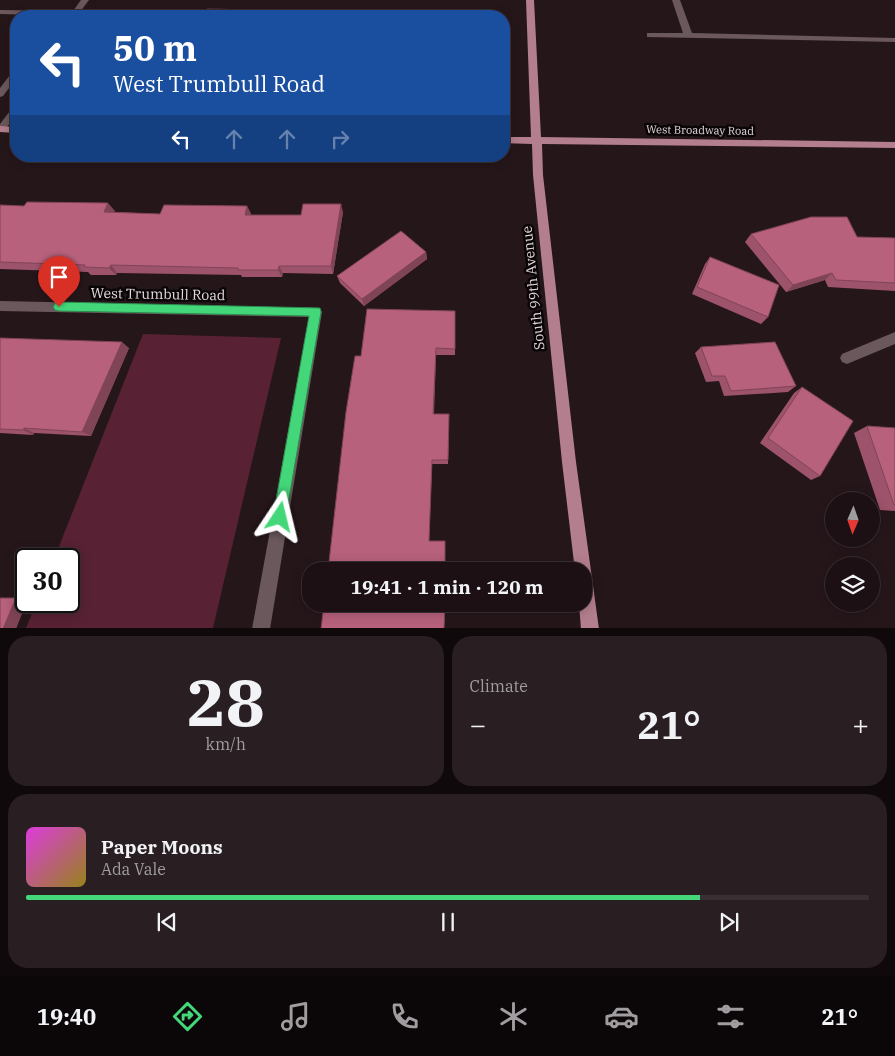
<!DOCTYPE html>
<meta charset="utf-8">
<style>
:root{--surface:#1c1014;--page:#291e22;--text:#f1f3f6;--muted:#a09da0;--line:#3a3034;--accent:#44d77a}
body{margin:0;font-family:"IBM Plex Serif",serif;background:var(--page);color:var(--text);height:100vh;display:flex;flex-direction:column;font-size:19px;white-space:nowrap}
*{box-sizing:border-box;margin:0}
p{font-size:16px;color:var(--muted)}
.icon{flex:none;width:28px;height:28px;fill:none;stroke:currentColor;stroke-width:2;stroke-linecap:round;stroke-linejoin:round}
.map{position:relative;height:628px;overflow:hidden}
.details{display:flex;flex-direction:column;gap:8px;padding:8px;background:#0f090b;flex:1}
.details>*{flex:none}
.banner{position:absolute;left:10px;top:10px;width:500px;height:152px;border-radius:20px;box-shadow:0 2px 12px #0003,0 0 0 1px var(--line);background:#1a4fa0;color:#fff;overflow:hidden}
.needle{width:32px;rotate:182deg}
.buttons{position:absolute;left:825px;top:492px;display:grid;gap:10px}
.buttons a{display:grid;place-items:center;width:55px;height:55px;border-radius:50%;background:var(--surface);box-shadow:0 2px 12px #0003,0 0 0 1px var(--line);font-size:25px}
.speed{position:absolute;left:15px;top:548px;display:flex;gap:10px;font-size:25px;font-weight:700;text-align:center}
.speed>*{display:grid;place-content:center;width:65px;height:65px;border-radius:50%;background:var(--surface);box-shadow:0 2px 12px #0003,0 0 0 1px var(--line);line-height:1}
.speed .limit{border:2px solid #111;border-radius:8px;background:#fff;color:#111}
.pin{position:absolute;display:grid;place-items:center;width:42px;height:42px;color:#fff;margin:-51px -21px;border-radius:50% 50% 50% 0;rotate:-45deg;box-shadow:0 0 5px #0007}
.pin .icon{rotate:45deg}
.me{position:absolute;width:55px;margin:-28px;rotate:10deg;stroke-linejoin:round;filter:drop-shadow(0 0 4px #0008)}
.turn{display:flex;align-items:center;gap:18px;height:105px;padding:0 20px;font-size:22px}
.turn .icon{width:65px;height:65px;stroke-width:2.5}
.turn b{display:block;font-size:35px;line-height:42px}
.lanes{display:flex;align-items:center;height:48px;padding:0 20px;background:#0003;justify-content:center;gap:25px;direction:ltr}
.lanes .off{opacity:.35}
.big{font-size:38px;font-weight:800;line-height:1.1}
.details .card{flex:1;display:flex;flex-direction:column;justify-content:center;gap:8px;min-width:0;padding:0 18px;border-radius:20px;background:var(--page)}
.details .dial{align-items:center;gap:0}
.dial b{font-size:65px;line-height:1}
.song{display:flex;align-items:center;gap:15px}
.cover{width:60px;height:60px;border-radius:8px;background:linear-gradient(135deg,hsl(300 70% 55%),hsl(50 70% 35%))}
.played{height:5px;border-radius:2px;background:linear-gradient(90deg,var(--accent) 80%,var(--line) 80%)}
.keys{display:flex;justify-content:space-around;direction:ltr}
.heat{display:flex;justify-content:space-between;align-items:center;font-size:28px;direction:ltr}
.details .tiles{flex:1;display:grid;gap:8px;grid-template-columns:1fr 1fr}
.card:last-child{grid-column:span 2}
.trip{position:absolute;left:302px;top:562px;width:290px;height:50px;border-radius:20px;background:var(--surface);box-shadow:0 2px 12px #0003,0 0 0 1px var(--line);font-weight:800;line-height:50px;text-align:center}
.tab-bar{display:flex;height:80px;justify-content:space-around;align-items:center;background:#0b0608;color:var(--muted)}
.tab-bar .icon{width:35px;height:35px}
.tab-bar .current{color:var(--accent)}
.tab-bar b{font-size:22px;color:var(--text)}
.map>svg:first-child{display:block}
</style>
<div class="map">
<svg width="895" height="629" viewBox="0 0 895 629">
<rect width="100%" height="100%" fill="#25161a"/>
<path fill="#582234" d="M143,334L281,338L213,628H26L37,601H69V559H54Z"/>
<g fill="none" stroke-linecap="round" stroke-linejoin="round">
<path fill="#6a585c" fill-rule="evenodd" d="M81,0H89L77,16L0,14V10L73,11Z
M672,0H680L692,33L895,38V42L647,37V33H683Z
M16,70V79L3,96L0,97V88L13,71Z
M16,106V115L4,131L0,132V124L13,107Z
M0,301L320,308L322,312L270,629H252L309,317L0,311Z
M895,332V344L847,364L842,362L840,358L842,354Z"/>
<path fill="#b37e8d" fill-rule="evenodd" d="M526,0H534L541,137L895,142V148L542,144L543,175L576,462L599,629H581L579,604H584V571H575L562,462L533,175L532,144L504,143V137H531Z
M0,126L16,127V133L0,132Z"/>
</g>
<path fill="#9d536b" d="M0,205L115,211L114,212L160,214L247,206L251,214V215H301L343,212L333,274L283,273L282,277H242L241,275L117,273L116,275H91L88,272L0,269Z
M751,234L895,238V291L828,287L825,280L786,292L745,242Z
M426,252L427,259L364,306L340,283L337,276Z
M710,257L768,317L761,324L692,294L705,264Z
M455,311V355H436L434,414H449L448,464H432L429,541L328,571L361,356Z
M0,338L129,348L91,436L34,433L33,435L0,433Z
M701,347L796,386L788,392L724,396L719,381L706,382L695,353Z
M802,387L820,476L811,480L760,443L794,393Z
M867,426L895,428V511L880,510L854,433Z"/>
<path fill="#804457" d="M259,10L261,16H257Z
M108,203L115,211L110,220L104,212Z
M341,204L343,212L333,274L331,266Z
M247,206L251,214L248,223L245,215Z
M426,252L427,259L364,306L362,299Z
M111,265L117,273L116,275L109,268Z
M279,266L283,273L282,277L278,270Z
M832,273L825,280L786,292L793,285Z
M122,342L129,348L91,436L82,432Z
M24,428L34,433L33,435L23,430Z
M16,598L26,599V601H27L16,629H3Z"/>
<path fill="#b7617c" stroke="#804457" d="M207,9L259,10L257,16H204Z
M27,202L108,203L104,212L160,214L164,205L247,206L245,215H301L303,204H341L331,266H279L278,270H238V268L111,265L109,268L84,267L85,265L0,262V205L24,206Z
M811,217H847L857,237L895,238V283L836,280L832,273L793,285L751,234Z
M401,231L426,252L362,299L337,276Z
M710,257L779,285L768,317L697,287Z
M367,309L455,311V349L436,348L433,414H449L448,460H432L429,541H445V571H328L346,412L355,356H361Z
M0,338L122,342L82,432L24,428L23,430L0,429Z
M775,342L796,386L731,391L725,376H712L701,347Z
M802,387L853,421L820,476L768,438Z
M867,426L895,428V505H894Z
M0,598H16L3,629H0Z
M324,604H445L444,629H321Z"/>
<path fill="#44d77a" stroke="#2c8c4f" d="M59,302L320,308L321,312L285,522L280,524L275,522L273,517L309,316L59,311L55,310L53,307L55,303Z"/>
<g text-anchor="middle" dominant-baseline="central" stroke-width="5" stroke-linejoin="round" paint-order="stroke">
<g font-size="11" fill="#e5dadd" stroke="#0a0506">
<text transform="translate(700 130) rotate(1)">West Broadway Road</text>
</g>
<g font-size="14" fill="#e5dadd" stroke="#0a0506">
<text transform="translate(533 288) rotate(-96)">South 99th Avenue</text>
<text transform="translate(158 294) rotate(1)">West Trumbull Road</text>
</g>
</g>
</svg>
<div class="buttons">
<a><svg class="needle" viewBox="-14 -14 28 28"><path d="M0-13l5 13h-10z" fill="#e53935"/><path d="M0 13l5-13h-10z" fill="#a09da0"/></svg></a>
<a><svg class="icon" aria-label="layers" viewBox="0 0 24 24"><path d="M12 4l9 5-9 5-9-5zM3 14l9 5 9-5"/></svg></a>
</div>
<div class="speed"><div class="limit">30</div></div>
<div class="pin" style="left:59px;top:307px;background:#d93025"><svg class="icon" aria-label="arrive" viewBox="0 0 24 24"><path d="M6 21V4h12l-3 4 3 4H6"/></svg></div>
<svg class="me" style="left:280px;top:517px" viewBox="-20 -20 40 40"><path d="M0-17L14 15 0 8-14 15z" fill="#44d77a" stroke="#fff" stroke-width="4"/></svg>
<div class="trip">19:41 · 1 min · 120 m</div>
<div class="banner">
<div class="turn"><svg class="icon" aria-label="left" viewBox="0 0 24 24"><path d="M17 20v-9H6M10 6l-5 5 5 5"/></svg><div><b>50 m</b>West Trumbull Road</div></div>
<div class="lanes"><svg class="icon" aria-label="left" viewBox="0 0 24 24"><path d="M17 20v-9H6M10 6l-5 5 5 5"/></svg><svg class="icon off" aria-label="ahead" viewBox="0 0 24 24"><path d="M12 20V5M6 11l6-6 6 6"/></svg><svg class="icon off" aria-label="ahead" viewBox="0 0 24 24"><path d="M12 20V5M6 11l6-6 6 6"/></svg><svg class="icon off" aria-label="right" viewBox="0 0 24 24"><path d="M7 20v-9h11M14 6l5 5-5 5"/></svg></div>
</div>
</div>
<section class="details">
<div class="tiles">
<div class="card dial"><b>28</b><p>km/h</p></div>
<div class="card"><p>Climate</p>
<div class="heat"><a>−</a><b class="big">21°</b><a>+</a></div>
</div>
<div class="card">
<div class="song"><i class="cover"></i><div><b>Paper Moons</b><p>Ada Vale</p></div></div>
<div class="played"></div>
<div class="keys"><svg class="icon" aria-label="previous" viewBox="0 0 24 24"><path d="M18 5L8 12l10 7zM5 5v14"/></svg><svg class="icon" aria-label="pause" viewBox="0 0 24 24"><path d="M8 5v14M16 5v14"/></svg><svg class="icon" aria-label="next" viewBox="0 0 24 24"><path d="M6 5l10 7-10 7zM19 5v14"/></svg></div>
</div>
</div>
</section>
<nav class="tab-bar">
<b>19:40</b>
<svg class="icon current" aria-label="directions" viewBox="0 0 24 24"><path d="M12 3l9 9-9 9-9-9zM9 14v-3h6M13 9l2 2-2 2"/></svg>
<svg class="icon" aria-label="music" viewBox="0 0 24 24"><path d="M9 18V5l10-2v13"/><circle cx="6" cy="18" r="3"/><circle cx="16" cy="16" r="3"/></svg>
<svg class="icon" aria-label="phone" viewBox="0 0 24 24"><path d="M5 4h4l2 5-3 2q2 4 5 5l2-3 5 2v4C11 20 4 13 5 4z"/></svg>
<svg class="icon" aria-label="climate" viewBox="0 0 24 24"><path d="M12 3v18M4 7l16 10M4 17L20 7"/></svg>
<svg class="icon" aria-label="car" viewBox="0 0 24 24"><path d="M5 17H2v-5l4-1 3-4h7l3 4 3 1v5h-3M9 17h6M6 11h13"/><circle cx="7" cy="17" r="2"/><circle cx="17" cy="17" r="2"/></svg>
<svg class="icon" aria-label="filters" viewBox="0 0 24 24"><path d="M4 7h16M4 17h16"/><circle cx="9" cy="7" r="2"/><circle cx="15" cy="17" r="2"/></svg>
<b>21°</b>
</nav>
